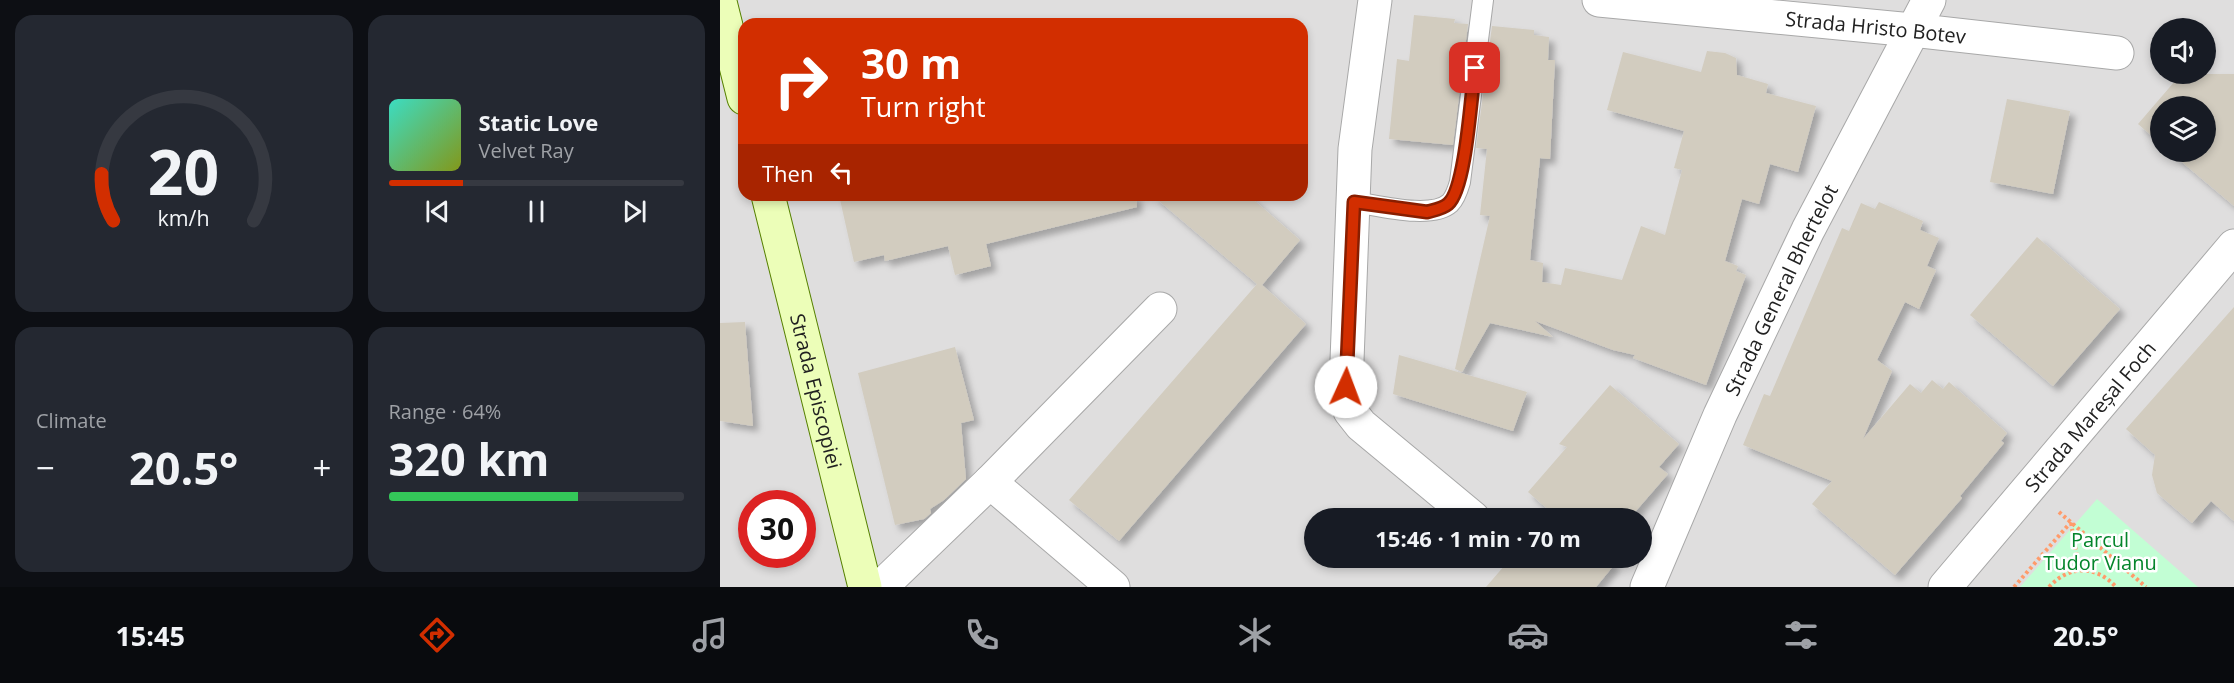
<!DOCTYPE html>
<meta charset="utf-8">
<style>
:root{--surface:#171b24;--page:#242831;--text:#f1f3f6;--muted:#9ea1a6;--line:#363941;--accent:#d22e00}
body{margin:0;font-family:"Open Sans",sans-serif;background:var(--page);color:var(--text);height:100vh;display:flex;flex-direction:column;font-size:22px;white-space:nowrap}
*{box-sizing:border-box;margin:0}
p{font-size:20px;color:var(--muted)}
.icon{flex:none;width:33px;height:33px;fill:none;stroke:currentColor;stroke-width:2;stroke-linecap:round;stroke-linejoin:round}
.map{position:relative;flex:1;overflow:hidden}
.drawer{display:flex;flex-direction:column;gap:15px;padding:15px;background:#0d0f14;width:720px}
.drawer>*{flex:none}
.top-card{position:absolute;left:18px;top:18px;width:570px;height:183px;border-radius:18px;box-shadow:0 3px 9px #0003;background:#d22e00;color:#fff;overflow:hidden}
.tools{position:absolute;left:1430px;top:18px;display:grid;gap:12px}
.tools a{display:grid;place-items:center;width:66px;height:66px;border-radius:50%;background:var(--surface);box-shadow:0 3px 9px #0003;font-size:30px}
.speed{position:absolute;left:18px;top:490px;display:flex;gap:12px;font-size:30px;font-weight:700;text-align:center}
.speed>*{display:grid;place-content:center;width:78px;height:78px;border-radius:50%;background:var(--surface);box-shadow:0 3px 9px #0003;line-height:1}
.speed .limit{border:9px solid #d22;background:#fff;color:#111}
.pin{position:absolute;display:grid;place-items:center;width:51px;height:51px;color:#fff;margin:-26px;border-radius:12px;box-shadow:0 3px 9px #0006}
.me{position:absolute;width:66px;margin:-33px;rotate:2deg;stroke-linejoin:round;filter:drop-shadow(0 0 4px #0008)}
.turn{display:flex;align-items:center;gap:21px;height:126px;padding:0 24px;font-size:27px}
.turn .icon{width:78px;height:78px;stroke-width:2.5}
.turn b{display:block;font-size:42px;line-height:51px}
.then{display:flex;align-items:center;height:57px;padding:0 24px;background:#0003;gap:12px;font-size:22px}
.big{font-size:45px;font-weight:700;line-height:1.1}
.drawer .widget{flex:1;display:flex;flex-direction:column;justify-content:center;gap:9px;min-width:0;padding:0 21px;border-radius:18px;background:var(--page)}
.drawer .dial{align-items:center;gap:0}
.dial svg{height:156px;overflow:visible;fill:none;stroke:var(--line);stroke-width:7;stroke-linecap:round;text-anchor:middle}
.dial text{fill:var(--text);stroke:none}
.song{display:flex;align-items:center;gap:18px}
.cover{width:72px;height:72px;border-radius:9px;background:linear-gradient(135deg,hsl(170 70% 55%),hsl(70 70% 35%))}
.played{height:6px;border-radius:3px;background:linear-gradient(90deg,var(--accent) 25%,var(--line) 25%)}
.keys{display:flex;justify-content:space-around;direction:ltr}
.heat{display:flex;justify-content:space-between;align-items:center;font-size:33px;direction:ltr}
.charge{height:9px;border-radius:4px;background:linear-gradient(90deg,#34c759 64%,var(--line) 0)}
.drawer .tiles{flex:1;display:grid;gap:15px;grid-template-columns:repeat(2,1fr)}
.trip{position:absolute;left:584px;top:508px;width:348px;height:60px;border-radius:30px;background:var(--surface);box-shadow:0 3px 9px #0003;font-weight:700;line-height:60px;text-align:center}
.tab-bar{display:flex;height:96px;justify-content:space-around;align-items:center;background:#090b0e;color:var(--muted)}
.tab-bar .icon{width:42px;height:42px}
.tab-bar .selected{color:var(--accent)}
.tab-bar b{font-size:27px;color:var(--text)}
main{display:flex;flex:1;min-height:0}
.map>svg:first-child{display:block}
</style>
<main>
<section class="drawer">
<div class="tiles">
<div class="widget dial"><svg viewBox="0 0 100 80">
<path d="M14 69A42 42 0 1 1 86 69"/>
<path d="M14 69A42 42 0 0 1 8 45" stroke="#d22e00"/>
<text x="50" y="56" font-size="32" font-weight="700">20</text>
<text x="50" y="72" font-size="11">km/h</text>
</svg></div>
<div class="widget">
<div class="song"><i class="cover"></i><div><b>Static Love</b><p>Velvet Ray</p></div></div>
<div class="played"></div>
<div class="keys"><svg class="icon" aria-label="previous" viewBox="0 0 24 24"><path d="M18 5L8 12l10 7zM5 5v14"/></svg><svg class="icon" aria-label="pause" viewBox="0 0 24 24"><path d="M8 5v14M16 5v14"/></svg><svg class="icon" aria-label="next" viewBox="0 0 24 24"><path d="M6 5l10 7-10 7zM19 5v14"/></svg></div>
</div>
<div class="widget"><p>Climate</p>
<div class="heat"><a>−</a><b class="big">20.5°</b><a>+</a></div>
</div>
<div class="widget"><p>Range · 64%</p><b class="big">320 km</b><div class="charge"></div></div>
</div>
</section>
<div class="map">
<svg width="1514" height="587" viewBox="0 0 1514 587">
<defs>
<filter id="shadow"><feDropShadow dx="5.5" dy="5.5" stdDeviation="3" flood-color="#0004"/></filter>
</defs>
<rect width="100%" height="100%" fill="#f2f1e7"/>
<path fill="#dfdede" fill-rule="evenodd" d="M0,0H1514V587H0ZM24,24H582V195H24ZM1440,28H1485V74H1440ZM1440,106H1485V152H1440ZM32,504H82V555H32ZM594,519H921V558H594Z"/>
<path fill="#c2fed4" d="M1377,499L1478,587H1300Z"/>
<path fill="#d2ccbf" filter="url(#shadow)" d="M694,15L735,19L734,23L748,24L733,145L669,139L677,59L689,61Z
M772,26L814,30V35L829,37L828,60H835L830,159L820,158L810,260L823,263L822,282L841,285L845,268L902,280L921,226L945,235L962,170L954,168L964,131L887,110L903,52L981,72L987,51L1005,53L1016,58L1017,75L1048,84L1046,93L1096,106L1078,172L1050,164L1039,204L1022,199L1005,261L1018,266L1016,271L1026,275L986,385L913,358L915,355L893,350L815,321L833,337L770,323L742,372L735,369L770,216L760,215L767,149L756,148Z
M1461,74H1514V206L1450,152H1485V106H1440V143L1418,124Z
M1287,99L1350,111L1333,194L1270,182Z
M119,195H416L417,207L266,244L271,266L235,275L228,246L165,261L164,255L134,262Z
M432,195H528L580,240L542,285L586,324L399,541L349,500L537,284Z
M1159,202L1203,221L1200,230L1219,238L1207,266L1216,270L1199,309L1185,302L1157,360L1172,371L1143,439L1190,384L1201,393L1212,380L1223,389L1229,382L1287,433L1281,441L1284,443L1240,496L1242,498L1175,575L1092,504L1112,481L1023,445L1044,394L1050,396L1122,228L1129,231L1141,203L1155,209Z
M1317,237L1400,309L1333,386L1250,315Z
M1514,307V521L1491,501L1472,523L1437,493L1432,475L1435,455L1406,429Z
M25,322L33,426L0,421V323Z
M235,347L254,420L241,423L246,479L224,500L210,509L211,513L204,519L175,525L138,373Z
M679,355L807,392L793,431L673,394Z
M890,385L959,444L939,467L948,474L909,519H825L831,512L808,492L847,447L839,444Z
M791,558H888L895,564L876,587H766Z"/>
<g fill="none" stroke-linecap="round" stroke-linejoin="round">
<defs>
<path id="lane" d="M634,202C657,205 711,220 730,203C735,198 738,189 740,182L763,0"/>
<g id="street">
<path d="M655,0L635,149L626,387L630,411L641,425L753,518"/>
<path id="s1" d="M879,0L1192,30L1397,53"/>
<path d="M270,482L393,587"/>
<path d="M161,587L270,482L440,309"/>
<path id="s2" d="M927,587L1000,415L1088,230L1209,0"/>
<path id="s3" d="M1225,587L1514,246"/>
</g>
<g id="secondary">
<path d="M0,2L24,98"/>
<path id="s4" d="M48,195L145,587"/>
</g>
</defs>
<use href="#lane" stroke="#a8a8a8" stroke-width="22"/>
<use href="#street" stroke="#a8a8a8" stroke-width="35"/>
<use href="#secondary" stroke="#568000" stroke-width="35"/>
<path stroke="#ff9b6b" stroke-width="4" stroke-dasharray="3 3" stroke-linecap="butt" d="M1339,512L1426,587
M1351,523L1359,569
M1294,587L1351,522
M1329,587C1349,565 1376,565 1396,587"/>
<use href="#lane" stroke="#fff" stroke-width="20"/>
<use href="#street" stroke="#fff" stroke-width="33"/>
<use href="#secondary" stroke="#ecfeb8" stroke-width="33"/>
</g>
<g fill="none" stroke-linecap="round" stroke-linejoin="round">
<defs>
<path id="route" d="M626,387L634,202L707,212C714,210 722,209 728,204C746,189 751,94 755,68"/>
</defs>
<use href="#route" stroke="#881e00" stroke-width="15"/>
<use href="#route" stroke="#d22e00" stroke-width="10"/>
</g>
<g text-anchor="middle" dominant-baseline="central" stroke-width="5" stroke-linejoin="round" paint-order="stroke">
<g font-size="20" fill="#212121" stroke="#fff">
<text stroke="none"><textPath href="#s1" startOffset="278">Strada Hristo Botev</textPath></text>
<text stroke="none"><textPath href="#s2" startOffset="326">Strada General Bhertelot</textPath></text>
<text stroke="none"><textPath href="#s4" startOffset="202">Strada Episcopiei</textPath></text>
<text stroke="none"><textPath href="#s3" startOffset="224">Strada Mareșal Foch</textPath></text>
</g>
<g font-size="20" fill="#04852b" stroke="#fff">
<text x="1380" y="539">Parcul<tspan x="1380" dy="23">Tudor Vianu</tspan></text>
</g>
</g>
</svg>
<div class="tools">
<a><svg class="icon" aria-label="sound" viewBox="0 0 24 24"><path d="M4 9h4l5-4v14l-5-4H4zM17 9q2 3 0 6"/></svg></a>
<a><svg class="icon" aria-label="layers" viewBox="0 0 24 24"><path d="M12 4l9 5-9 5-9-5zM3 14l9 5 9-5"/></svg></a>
</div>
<div class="speed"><div class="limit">30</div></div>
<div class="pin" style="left:755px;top:68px;background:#d93025"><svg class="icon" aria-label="arrive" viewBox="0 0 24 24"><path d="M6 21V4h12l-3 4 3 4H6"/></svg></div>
<svg class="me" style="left:626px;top:387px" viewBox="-20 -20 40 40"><circle r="19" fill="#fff"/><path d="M0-13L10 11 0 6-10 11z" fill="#d22e00"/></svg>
<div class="trip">15:46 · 1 min · 70 m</div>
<div class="top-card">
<div class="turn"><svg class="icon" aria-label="right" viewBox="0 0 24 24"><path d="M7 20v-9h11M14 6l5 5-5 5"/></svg><div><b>30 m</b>Turn right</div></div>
<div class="then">Then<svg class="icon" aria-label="left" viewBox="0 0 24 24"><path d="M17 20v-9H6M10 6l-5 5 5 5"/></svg></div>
</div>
</div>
</main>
<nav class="tab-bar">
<b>15:45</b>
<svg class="icon selected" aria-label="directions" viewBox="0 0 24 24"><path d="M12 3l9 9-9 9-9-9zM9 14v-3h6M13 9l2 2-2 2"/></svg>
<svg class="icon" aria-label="music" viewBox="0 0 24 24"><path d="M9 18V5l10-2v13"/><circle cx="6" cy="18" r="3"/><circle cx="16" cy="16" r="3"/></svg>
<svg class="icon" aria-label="phone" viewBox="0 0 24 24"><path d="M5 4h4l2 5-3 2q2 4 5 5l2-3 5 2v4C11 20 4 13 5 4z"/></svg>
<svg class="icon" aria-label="climate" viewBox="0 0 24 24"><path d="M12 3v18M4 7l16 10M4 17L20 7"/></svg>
<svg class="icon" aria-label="car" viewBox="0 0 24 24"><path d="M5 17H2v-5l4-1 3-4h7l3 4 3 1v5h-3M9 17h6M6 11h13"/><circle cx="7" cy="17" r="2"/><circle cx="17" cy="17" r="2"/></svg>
<svg class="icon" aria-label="filters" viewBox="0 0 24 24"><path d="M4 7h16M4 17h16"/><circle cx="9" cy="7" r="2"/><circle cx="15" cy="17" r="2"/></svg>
<b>20.5°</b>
</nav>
